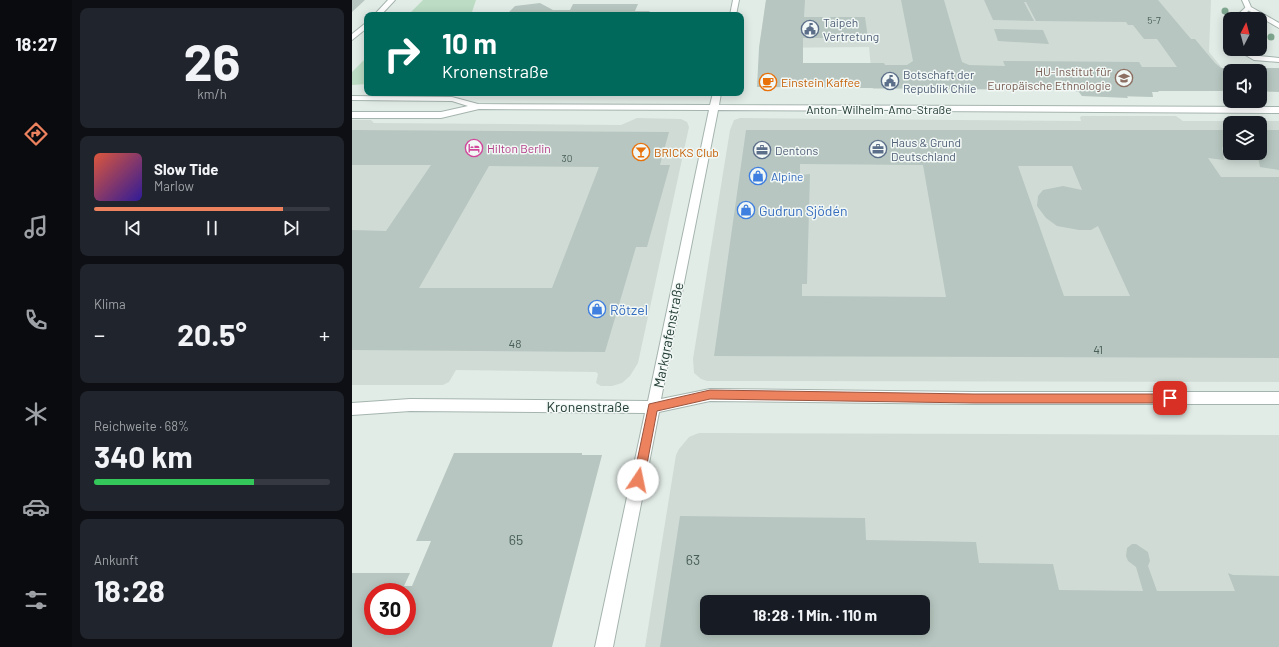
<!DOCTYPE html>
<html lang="de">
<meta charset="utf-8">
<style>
:root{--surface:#171b24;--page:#20242c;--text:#f1f3f6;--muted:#9ea1a6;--line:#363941;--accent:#ed825f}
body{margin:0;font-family:Barlow,sans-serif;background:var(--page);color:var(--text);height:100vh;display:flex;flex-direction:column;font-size:15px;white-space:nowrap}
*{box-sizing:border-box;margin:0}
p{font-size:13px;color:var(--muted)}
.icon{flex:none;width:22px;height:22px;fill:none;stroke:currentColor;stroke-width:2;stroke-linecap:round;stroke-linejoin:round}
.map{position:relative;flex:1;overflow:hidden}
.sheet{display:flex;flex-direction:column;gap:8px;padding:8px;background:#0d0f14;width:280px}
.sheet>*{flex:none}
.top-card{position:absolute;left:12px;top:12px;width:380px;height:84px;border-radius:8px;box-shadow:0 2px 10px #0003;background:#00695c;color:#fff;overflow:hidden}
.needle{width:26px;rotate:6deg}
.buttons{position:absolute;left:871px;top:12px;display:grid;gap:8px}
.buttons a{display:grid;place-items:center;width:44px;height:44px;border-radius:8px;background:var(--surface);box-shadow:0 2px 10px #0003;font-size:20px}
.speed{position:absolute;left:12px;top:583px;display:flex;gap:8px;font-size:20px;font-weight:700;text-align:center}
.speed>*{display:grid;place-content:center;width:52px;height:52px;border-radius:50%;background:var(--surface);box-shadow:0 2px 10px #0003;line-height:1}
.speed .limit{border:6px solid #d22;background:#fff;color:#111}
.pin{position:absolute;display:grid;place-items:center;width:34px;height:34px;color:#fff;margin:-17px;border-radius:8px;box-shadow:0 2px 6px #0006}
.me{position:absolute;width:44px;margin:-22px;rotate:11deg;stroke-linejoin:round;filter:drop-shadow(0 0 3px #0008)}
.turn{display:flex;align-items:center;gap:14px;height:84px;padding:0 12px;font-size:18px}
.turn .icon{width:52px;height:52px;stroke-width:2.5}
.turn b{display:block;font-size:28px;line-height:34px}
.big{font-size:30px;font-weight:700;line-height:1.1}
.sheet .tile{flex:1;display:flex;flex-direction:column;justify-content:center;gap:6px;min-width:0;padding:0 14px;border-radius:8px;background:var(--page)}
.sheet .dial{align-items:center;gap:0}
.dial b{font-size:52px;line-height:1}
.song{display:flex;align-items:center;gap:12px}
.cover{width:48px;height:48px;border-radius:6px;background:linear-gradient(135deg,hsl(10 70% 55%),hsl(250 70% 35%))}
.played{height:4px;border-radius:2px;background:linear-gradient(90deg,var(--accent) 80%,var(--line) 80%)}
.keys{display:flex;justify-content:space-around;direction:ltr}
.heat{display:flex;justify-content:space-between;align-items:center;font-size:22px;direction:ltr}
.charge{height:6px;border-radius:3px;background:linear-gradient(90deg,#34c759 68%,var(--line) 0)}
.trip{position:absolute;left:348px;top:595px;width:230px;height:40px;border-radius:8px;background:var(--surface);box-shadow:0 2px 10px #0003;font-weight:700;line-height:40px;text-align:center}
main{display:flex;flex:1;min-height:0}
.dock{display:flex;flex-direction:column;width:72px;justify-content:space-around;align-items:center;background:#090b0e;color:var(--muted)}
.dock .icon{width:28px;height:28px}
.dock .on{color:var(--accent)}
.dock b{font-size:18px;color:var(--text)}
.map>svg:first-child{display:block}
</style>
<main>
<nav class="dock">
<b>18:27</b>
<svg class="icon on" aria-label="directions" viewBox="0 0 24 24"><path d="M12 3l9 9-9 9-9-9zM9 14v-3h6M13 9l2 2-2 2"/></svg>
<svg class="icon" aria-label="music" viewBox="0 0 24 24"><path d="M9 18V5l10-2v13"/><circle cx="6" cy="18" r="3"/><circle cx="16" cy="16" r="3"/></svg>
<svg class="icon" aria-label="phone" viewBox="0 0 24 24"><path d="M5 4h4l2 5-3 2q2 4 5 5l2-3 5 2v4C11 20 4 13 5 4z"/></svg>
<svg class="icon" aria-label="climate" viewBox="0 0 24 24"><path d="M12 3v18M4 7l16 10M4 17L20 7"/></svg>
<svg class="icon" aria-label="car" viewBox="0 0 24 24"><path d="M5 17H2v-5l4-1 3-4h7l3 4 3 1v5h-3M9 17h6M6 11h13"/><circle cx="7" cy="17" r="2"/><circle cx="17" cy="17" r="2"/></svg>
<svg class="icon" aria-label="filters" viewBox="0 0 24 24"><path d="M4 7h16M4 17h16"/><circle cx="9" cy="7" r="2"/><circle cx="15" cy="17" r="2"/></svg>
</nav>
<section class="sheet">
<div class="tile dial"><b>26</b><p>km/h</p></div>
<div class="tile">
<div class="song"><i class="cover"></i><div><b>Slow Tide</b><p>Marlow</p></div></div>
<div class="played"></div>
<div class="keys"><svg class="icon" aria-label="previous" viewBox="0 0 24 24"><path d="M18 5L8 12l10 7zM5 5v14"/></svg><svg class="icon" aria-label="pause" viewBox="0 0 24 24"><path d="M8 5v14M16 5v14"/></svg><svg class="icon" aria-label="next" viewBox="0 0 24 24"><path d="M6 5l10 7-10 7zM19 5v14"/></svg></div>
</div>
<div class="tile"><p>Klima</p>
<div class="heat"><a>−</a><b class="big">20.5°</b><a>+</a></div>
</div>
<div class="tile"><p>Reichweite · 68%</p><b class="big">340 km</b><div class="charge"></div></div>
<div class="tile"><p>Ankunft</p><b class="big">18:28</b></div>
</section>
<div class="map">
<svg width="927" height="647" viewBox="0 0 927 647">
<rect width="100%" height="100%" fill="#e2ece7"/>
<path fill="#d0dbd6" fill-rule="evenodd" d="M414,0H859L857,52L870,68H927V92L908,91V71H878V91H806L800,92L801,97L730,96L727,92L718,90L521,89L517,47L407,48Z
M730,116H824L831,121H927V382L355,381L349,379L342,373L341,359L378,130L382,120L388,118L729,121L728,117ZM878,123H908V153H878Z
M285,118L329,119L335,122L337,127L286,363L278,376L270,383L260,386H249L244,383L246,374L244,372L104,370L97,382L91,385H0V120H19L22,123L269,125Z
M358,433L927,435V647H293L324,455L327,449L337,437L347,433ZM355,602H571V628H355Z"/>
<path fill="#bcdcc4" d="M71,0H124L119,15H56Z
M15,57V84L0,85V72Z"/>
<path fill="#b7c6c0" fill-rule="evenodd" d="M0,0H13L0,12Z
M414,0H453L452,17H513L516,38H451V63H532L533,65H555L561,61L549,0H592L610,62L617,65L653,66L651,61L787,62L790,67H825L805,39H792L781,25H776L774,22L684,21L674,2H672L682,21L641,20L632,0H806L839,39H843L863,63L869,68H927V92L908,91V71H878V91H806L807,92H800L801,97L775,96L776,98L730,96L727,92L719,90L405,87L407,48Z
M188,3L201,10H218L221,4H286L283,11H298L294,15H154L163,6Z
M642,29L691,30L697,44L646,41Z
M0,130L317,132L308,165H318L295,247H284L253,352L0,350V230L34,231L79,165H0ZM137,166L247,167L200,288H67Z
M394,130H878V149L870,147L872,160L856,158L869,177H927V358L362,356ZM448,164L571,165L594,297L450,296V284H455L458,174L448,175ZM666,166H720L730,190L711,186L691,190L686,196L685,206L694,218L705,226L727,230H739L746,226L778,296H712Z
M908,130H927V170L908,167L905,153H908Z
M102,453H230V455H250L200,647H0V573H58L52,586H60L79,541H64ZM21,592H55V626H21Z
M328,516L513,518L514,540L624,542L627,563L701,564L707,590L791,591L784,567L776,561L774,556L775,548L780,544H784L796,552L798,561L796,566L805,591H883L876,573L881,575L927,576V647H308ZM355,602H571V628H355Z"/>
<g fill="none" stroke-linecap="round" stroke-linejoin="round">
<defs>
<path id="lane" d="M894,7L899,8L888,19H881Z
M883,49H893L907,56L927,58V62L902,60Z"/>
<path id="street" d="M36,0H43L29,15H22Z
M381,0H387L384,15H378Z
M890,0H896L899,7L927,23V28L894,9Z
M15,22V28L0,40V34Z
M361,93H369L367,105L927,107V113L366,110L309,399L358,389L621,392H927V404H621L358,401L307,412L261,647H243L293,413L58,411L0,415V403L58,399L296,401L357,110L127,109L89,118H0V112H89L116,106L100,101L0,100V96L100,97L126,104L358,105Z"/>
</defs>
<use href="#lane" stroke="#a5b4ae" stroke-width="2"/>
<use href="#street" stroke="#a5b4ae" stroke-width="2"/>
<use href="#lane" fill="#fff" fill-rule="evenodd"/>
<use href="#street" fill="#fff" fill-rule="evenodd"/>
</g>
<g fill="#7fa890">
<circle cx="873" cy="11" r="3.5"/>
<circle cx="919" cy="37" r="3.5"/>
</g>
<path fill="#ed825f" stroke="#9a543e" d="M358,390L621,394H818L823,398L818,403H621L358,399L305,411L292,480L290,483L286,485L282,483L281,480L297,404Z"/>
<defs>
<symbol id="civic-ring" viewBox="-11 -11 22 22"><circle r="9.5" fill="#f2f8f5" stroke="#5c6f8a" stroke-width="1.5"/><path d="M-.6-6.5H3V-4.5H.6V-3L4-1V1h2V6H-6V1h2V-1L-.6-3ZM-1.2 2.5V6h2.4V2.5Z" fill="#5c6f8a"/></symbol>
<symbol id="university-ring" viewBox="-11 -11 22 22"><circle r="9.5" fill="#f2f8f5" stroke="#8d6e63" stroke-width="1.5"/><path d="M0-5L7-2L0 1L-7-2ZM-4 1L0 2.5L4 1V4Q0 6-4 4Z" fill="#8d6e63"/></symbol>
<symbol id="cafe-ring" viewBox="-11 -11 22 22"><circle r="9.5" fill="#f2f8f5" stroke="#e8710a" stroke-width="1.5"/><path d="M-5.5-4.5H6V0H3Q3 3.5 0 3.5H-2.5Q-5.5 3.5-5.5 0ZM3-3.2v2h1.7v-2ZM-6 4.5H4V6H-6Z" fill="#e8710a"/></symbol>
<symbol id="hotel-ring" viewBox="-11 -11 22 22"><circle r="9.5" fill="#f2f8f5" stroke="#d1479c" stroke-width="1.5"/><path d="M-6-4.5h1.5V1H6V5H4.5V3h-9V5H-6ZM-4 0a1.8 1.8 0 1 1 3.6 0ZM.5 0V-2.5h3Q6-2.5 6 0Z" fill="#d1479c"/></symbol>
<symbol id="office-ring" viewBox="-11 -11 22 22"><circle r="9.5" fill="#f2f8f5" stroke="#5c6f8a" stroke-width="1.5"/><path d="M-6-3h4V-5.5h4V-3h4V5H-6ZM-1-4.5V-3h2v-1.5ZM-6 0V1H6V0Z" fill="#5c6f8a"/></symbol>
<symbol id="bar-ring" viewBox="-11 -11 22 22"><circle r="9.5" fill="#f2f8f5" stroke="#e8710a" stroke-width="1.5"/><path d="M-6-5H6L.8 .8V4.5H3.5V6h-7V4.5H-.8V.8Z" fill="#e8710a"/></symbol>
<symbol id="shop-ring" viewBox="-11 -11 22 22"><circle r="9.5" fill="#f2f8f5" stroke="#3f7fe0" stroke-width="1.5"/><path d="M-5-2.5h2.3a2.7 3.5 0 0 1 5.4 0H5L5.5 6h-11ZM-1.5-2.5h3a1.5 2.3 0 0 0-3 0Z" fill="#3f7fe0"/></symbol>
</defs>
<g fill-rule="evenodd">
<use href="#civic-ring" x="448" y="19" width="20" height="20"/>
<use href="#university-ring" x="762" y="68" width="20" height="20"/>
<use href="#civic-ring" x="528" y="71" width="20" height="20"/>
<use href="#cafe-ring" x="406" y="72" width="20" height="20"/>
<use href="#hotel-ring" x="112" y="138" width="20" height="20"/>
<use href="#office-ring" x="516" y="139" width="20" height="20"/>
<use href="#office-ring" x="400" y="140" width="20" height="20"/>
<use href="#bar-ring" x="279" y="142" width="20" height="20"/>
<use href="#shop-ring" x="396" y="166" width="20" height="20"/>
<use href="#shop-ring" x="384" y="200" width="20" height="20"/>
<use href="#shop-ring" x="235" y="299" width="20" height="20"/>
</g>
<g text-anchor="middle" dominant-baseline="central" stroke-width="3" stroke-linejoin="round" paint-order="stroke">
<g font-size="10" fill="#485e58">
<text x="802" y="20">5-7</text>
<text x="215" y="158">30</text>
</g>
<g font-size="12" fill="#4e5e75" stroke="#f2f8f5" text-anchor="start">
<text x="471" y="22">Taipeh<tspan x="471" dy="14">Vertretung</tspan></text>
<text x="551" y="74">Botschaft der<tspan x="551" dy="14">Republik Chile</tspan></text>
<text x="539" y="142">Haus &amp; Grund<tspan x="539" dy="14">Deutschland</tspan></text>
<text x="423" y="150">Dentons</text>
</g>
<g font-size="12" fill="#785e54" stroke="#f2f8f5" text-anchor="end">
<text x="759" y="71">HU-Institut für<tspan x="759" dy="14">Europäische Ethnologie</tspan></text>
</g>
<g font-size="12" fill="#c56008" stroke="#f2f8f5" text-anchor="start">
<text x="429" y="82">Einstein Kaffee</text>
<text x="302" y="152">BRICKS Club</text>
</g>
<g font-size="12" fill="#233c35" stroke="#f2f8f5">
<text x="527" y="109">Anton-Wilhelm-Amo-Straße</text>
</g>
<g font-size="12" fill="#b23c85" stroke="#f2f8f5" text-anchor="start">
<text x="135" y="148">Hilton Berlin</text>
</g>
<g font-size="12" fill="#366cbe" stroke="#f2f8f5" text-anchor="start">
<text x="419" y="176">Alpine</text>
</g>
<g font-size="12" fill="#485e58">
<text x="163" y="343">48</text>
<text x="746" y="349">41</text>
</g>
<g font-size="14" fill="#366cbe" stroke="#f2f8f5" text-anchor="start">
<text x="407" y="210">Gudrun Sjödén</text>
<text x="258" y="309">Rötzel</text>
</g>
<g font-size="14" fill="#233c35" stroke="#f2f8f5">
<text transform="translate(316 335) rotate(-79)">Markgrafenstraße</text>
<text x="236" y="406">Kronenstraße</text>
</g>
<g font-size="14" fill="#485e58">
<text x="164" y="539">65</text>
<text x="341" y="559">63</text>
</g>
</g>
</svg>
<div class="buttons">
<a><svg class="needle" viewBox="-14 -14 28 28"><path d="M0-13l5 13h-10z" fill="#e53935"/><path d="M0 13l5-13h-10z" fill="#9ea1a6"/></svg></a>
<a><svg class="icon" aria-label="sound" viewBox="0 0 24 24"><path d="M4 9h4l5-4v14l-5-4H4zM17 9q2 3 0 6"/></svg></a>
<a><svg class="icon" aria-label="layers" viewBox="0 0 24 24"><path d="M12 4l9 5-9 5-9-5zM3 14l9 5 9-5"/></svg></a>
</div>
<div class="speed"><div class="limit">30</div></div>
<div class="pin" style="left:818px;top:398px;background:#d93025"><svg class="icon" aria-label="arrive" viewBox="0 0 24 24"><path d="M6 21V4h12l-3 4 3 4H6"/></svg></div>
<svg class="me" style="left:286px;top:480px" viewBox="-20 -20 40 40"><circle r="19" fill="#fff"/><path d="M0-13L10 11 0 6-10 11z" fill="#ed825f"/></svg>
<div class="trip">18:28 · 1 Min. · 110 m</div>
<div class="top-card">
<div class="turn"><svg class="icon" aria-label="right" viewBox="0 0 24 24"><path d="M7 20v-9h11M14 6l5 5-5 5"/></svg><div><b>10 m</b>Kronenstraße</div></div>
</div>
</div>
</main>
